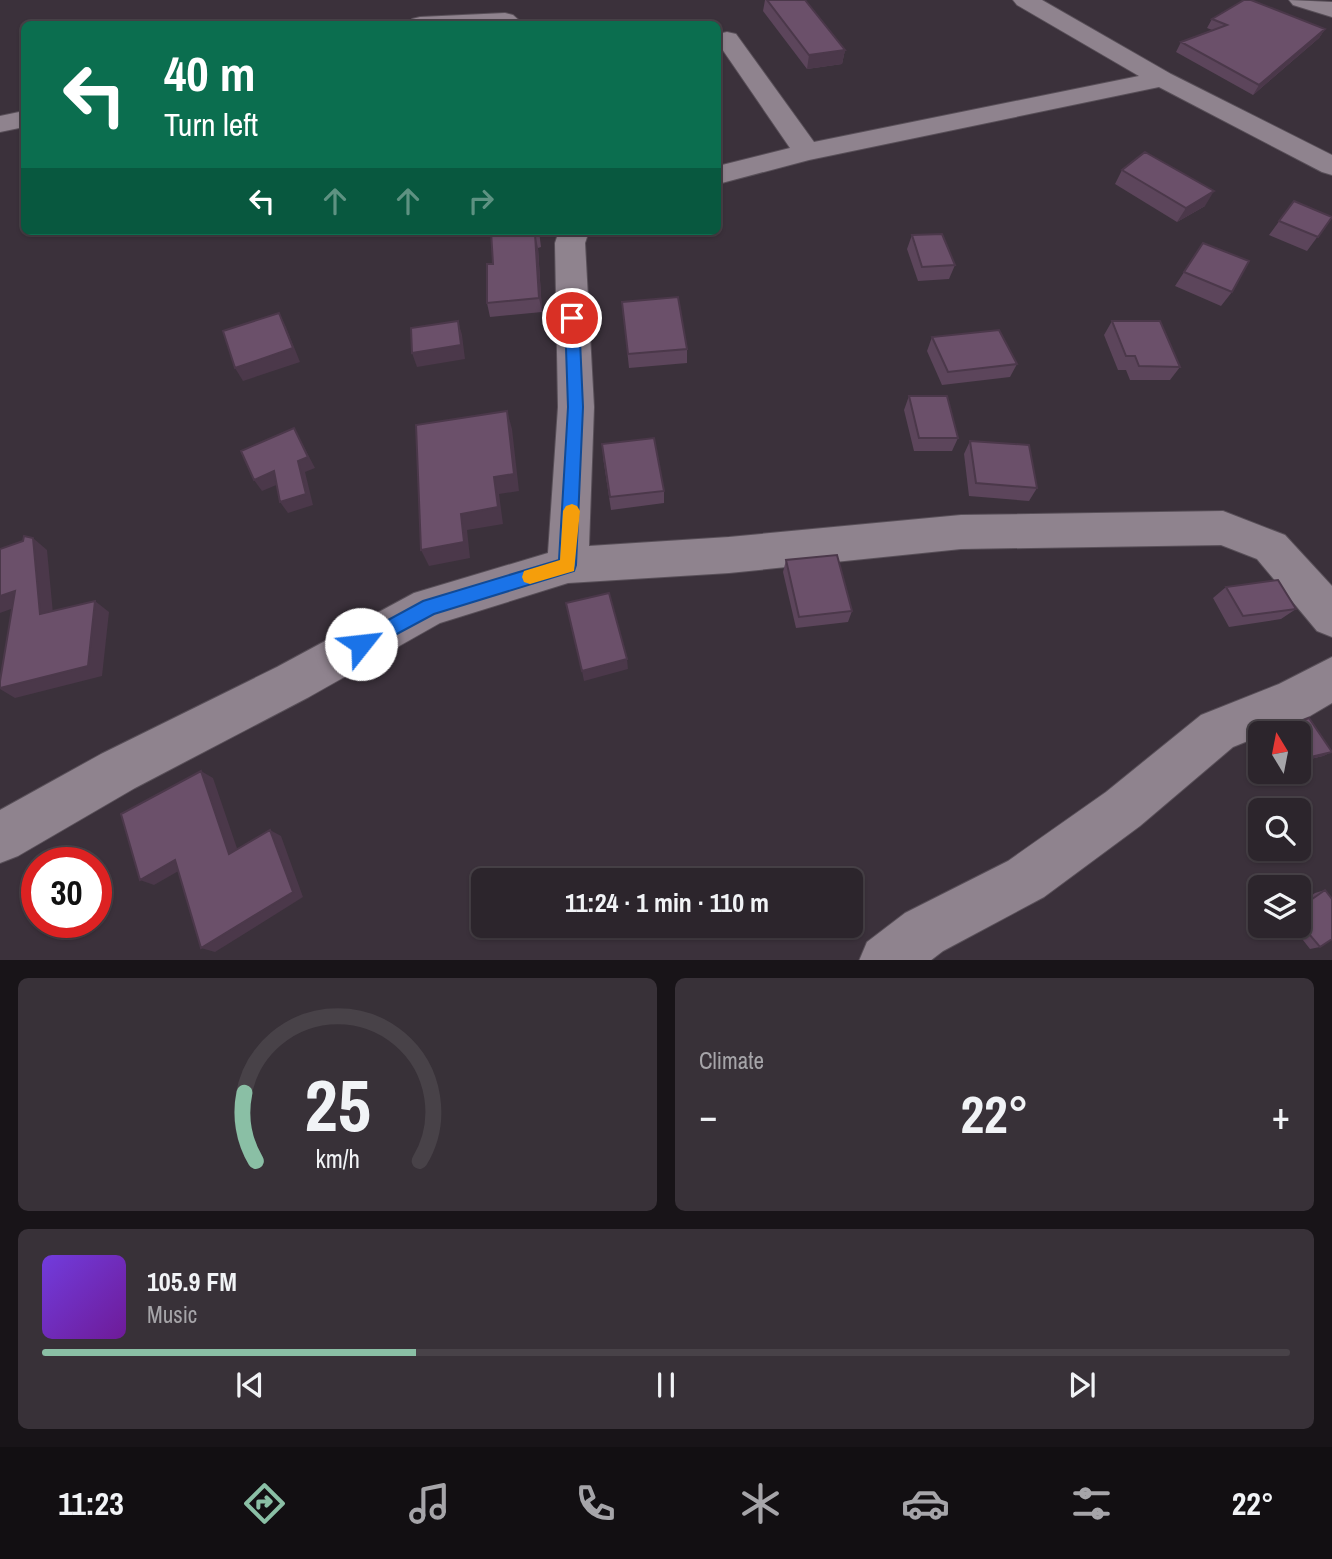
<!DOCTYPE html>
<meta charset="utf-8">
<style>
:root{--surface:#2c252c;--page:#383138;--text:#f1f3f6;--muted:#a6a5a9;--line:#484248;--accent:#8abfa5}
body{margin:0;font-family:"Archivo Narrow",sans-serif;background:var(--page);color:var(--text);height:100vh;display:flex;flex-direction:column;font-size:26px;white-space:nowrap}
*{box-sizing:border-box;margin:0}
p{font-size:23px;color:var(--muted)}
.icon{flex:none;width:38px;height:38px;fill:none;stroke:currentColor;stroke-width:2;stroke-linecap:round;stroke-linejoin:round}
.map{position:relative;height:960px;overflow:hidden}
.side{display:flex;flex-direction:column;gap:18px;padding:18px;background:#181418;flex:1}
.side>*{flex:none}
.guide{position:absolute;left:21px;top:21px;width:700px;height:214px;border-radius:10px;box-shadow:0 2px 5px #0004,0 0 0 2px var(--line);background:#0b6e4f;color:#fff;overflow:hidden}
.needle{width:46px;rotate:350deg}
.controls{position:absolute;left:1248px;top:721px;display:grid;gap:14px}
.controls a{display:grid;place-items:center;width:63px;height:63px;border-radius:10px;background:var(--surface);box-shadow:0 2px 5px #0004,0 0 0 2px var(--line);font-size:35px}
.speed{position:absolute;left:21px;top:847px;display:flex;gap:14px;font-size:35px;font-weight:700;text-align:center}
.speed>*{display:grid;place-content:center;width:91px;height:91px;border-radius:50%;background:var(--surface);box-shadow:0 2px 5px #0004,0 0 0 2px var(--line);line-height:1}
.speed .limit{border:10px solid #d22;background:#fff;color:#111}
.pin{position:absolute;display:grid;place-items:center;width:60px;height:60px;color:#fff;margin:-30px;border:4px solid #fff;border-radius:50%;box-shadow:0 2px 7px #0007}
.me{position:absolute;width:77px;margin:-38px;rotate:61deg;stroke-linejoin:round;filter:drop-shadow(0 0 5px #0008)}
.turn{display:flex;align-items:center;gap:24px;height:147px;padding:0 28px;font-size:32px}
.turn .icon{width:91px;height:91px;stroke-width:2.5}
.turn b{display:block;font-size:49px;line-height:60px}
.lanes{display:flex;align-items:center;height:66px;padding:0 28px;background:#0003;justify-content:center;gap:35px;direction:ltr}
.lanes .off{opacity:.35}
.big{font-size:52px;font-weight:700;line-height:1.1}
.side .tile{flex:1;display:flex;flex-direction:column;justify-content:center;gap:10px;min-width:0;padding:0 24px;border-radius:10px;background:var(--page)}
.side .dial{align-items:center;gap:0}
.dial svg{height:182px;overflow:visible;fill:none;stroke:var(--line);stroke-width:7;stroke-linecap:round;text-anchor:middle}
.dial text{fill:var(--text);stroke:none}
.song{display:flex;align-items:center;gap:21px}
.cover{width:84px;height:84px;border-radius:10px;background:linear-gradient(135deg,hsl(260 70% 55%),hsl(280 70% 35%))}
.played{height:7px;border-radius:4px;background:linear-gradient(90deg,var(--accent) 30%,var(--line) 30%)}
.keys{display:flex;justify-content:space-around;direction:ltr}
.heat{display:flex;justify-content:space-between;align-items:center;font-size:38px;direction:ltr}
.side .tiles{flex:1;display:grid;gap:18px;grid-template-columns:1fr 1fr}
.tile:last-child{grid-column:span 2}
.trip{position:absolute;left:471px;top:868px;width:392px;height:70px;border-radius:10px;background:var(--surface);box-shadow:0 2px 5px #0004,0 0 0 2px var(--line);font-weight:700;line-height:70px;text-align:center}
.dock{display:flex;height:112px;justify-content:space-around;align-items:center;background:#120f12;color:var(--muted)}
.dock .icon{width:49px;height:49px}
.dock .selected{color:var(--accent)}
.dock b{font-size:32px;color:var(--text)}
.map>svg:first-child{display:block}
</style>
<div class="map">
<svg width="1332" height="961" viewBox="0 0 1332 961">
<rect width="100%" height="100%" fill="#3b313b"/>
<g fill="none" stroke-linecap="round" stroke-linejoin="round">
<defs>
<path id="minor" d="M1013,0H1042L1171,74L1332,155V175L1322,172L1159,87L809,160L718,184V166L790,148L718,43V34L727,32L736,34L814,142L1139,76L1017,5Z
M1289,0L1332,2V17L1293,5Z
M505,13L513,15L523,24H408L412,19L420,17Z
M24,111V127L0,132V116Z
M559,231H589L585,243L594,407L589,546L729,537L961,515L1223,511L1285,535L1332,586V637L1317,631L1257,559L1221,545L961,549L729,573L568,583L440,623L309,697L135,788L18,856L0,863V810L101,754L277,667L414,593L548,553L558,407L555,243Z
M1332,657V703L1310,716L1267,733H1260V736L1233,747L1140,826L1044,897L943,951L930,961H859L867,942L905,913L1008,861L1106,792L1201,715L1279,684Z"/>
</defs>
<use href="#minor" stroke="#584f58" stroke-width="2"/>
<use href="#minor" fill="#8f838e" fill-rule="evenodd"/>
</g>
<path fill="#5c455b" d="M765,0H805L845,50L842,64L807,69L763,11Z
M1212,19L1325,29L1319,38L1253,95L1176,52L1181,42L1212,30L1207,28Z
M1122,170L1205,206L1177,222L1115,184Z
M1294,201L1332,217L1307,251L1269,235Z
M491,231H539L541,247L538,248L542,312L490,317L487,303L493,264Z
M912,235L955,265L949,279L918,281L907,249Z
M1203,243L1232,292L1221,306L1175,286Z
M622,302L687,349V363L629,368Z
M1112,321L1180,367L1170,380H1130L1126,370H1118L1104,335Z
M932,337L1017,364L1010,377L942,385L927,351Z
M909,396L958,438L952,451H914L904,410Z
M970,441L1037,488L1029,501L969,496L964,454Z
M603,457L664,491V503L611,510Z
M786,560L852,611L848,622L796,628L783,572Z
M1226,587L1296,609L1281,619L1229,627L1213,598Z
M1309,718L1332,752L1323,756L1298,762V733H1274L1282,729Z
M1325,890L1320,947L1310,949L1292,926H1298V905L1315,893Z"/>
<path fill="#4b384a" d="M1325,29L1319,38L1253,95L1259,85Z
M845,50L842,64L807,69L809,55Z
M1214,191L1205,206L1177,222L1186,208Z
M535,234L538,248L542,312L539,298Z
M279,313L286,327L300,362L243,381L235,368Z
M458,321L462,335L465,359L417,367L412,353Z
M507,411L512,429L519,491L499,494L503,524L467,530L470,558L429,566L421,550L461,514L494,477Z
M294,428L315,468L305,472L313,505L288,513L280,502L298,461Z
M274,471L281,483L262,491L254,480Z
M33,538L47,550L54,624L40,614Z
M15,591L30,602L0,613V596Z
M95,601L109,612L102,676L15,698L0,689Z
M627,659L628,669L584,681L582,671Z
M1332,752L1323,756L1298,762L1302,759Z
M201,771L213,778L241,860L229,854Z
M270,830L281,836L303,897L215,952L201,948Z
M175,860L189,865L154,885L140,880Z"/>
<path fill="#6b506a" stroke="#4b384a" stroke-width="2" d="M767,0H805L845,50L809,55Z
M1244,0H1251L1325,29L1259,85L1181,42L1227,25L1212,19Z
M1145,152L1214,191L1186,208L1122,170Z
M1294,201L1332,217L1318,237L1279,221Z
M491,231H538L539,233L535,234L539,298L487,303V264H493Z
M942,234L955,265L922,267L912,235Z
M1203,243L1249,261L1232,292L1184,272Z
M678,297L687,349L628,354L622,302Z
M279,313L293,348L235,368L223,331Z
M458,321L461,345L412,353L411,328Z
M1112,321H1160L1180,367L1139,366L1135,356H1126Z
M999,330L1017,364L948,372L932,337Z
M909,396H947L958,438H919Z
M507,411L514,474L494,477L498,507L461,514L464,542L421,550L416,425Z
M294,428L308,457L298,461L306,494L280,502L274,471L254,480L241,451Z
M654,438L664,491L610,497L602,444Z
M970,441L1029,445L1037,488L976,483Z
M24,536L33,538L40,614L95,601L88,666L0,688V681L15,591L0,596V549L23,541Z
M837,555L852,611L799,617L786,560Z
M1278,580L1296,609L1243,616L1226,587Z
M609,593L627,659L582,671L566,603Z
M1309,718L1332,752L1302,759L1298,754V733H1285L1282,729Z
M201,771L229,854L270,830L293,892L201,948L175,860L140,880L121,814Z
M1325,890L1332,899V939L1320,947L1298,921V909Z"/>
<path fill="#1a73e8" stroke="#114b97" stroke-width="2" d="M572,313L579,318L583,407L576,565L574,571L434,614L367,650L361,653L355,650L352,644L355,638L423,601L559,560L568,407L565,318Z"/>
<path fill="#f59e0b" d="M572,504L577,506L580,511L574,571L530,584L524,582L522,577L524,571L560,560L563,511L566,506Z"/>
</svg>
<div class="controls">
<a><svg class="needle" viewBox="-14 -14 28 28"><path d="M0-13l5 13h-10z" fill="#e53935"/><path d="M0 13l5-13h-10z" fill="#a6a5a9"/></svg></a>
<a><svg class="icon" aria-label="search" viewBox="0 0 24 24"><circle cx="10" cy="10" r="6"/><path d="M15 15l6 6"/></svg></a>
<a><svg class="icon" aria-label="layers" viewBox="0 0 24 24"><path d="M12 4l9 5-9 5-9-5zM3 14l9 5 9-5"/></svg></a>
</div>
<div class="speed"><div class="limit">30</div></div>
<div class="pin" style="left:572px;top:318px;background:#d93025"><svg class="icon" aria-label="arrive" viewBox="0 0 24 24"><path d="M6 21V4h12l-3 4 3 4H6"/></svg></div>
<svg class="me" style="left:361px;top:644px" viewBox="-20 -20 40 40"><circle r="19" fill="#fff"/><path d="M0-13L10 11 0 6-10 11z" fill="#1a73e8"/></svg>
<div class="trip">11:24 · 1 min · 110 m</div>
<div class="guide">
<div class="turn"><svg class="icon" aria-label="left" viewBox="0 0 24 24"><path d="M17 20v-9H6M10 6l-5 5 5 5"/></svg><div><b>40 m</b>Turn left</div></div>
<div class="lanes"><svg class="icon" aria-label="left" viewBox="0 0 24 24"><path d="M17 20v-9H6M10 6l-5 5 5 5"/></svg><svg class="icon off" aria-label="ahead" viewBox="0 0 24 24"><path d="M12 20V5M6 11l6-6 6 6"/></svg><svg class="icon off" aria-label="ahead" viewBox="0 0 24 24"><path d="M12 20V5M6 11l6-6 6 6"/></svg><svg class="icon off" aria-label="right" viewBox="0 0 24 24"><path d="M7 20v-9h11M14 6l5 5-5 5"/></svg></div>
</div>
</div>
<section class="side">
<div class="tiles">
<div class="tile dial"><svg viewBox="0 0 100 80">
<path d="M14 69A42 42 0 1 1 86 69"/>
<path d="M14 69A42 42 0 0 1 9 39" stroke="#8abfa5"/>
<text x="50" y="56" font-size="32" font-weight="700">25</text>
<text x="50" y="72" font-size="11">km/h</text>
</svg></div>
<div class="tile"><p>Climate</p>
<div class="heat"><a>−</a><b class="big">22°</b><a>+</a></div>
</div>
<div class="tile">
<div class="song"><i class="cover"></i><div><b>105.9 FM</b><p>Music</p></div></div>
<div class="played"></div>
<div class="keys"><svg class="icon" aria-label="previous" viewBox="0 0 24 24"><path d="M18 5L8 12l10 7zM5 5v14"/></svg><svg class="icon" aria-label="pause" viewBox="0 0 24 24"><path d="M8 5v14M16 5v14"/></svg><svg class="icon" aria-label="next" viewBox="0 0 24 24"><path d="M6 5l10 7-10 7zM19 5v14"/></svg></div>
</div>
</div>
</section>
<nav class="dock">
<b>11:23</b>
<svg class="icon selected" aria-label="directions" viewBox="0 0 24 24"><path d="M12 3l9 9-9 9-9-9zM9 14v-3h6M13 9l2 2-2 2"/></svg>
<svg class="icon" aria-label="music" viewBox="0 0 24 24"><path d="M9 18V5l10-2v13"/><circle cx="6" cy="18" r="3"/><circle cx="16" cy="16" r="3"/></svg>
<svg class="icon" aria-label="phone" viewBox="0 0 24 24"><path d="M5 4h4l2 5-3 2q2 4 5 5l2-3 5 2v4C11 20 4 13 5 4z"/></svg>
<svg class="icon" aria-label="climate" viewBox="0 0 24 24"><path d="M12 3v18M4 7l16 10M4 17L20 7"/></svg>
<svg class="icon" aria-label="car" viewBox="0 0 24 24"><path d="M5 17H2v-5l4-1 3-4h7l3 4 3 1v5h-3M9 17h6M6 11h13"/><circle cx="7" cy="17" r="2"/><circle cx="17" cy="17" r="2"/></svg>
<svg class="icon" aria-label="filters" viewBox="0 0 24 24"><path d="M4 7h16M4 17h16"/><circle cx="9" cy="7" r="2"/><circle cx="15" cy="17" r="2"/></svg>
<b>22°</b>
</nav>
